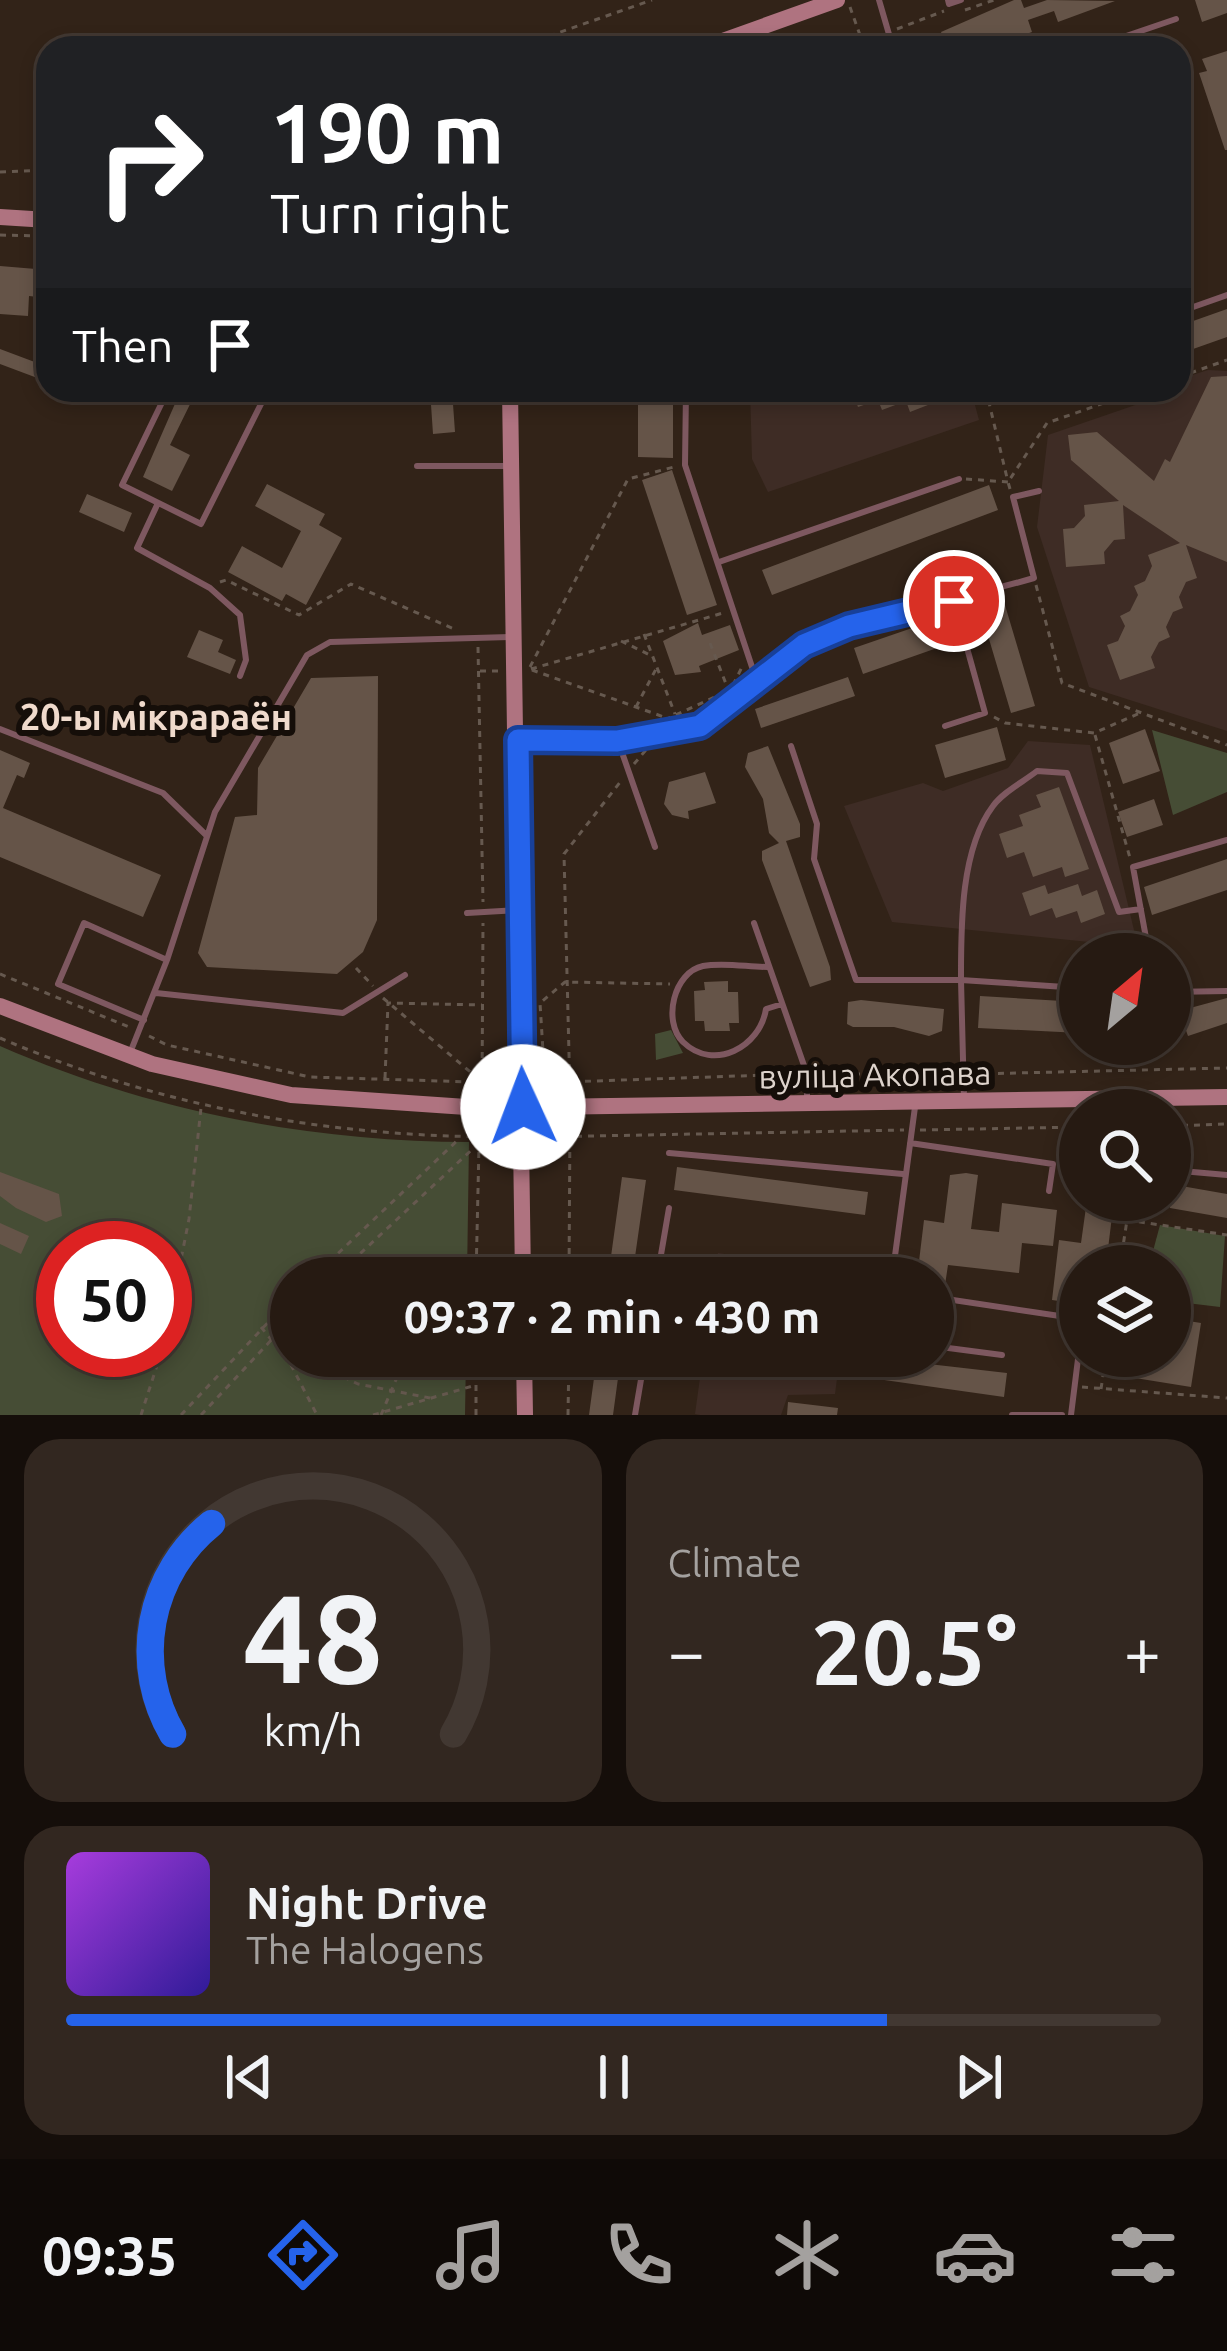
<!DOCTYPE html>
<meta charset="utf-8">
<style>
:root{--surface:#261a12;--page:#322720;--text:#f1f3f6;--muted:#a4a19f;--line:#423832;--accent:#2563eb}
body{margin:0;font-family:Ubuntu,sans-serif;background:var(--page);color:var(--text);height:100vh;display:flex;flex-direction:column;font-size:45px;white-space:nowrap}
*{box-sizing:border-box;margin:0}
p{font-size:39px;color:var(--muted)}
.icon{flex:none;width:66px;height:66px;fill:none;stroke:currentColor;stroke-width:2;stroke-linecap:round;stroke-linejoin:round}
.map{position:relative;height:1415px;overflow:hidden}
.drawer{display:flex;flex-direction:column;gap:24px;padding:24px;background:#150e0a;flex:1}
.drawer>*{flex:none}
.guide{position:absolute;left:36px;top:36px;width:1155px;height:366px;border-radius:36px;box-shadow:0 6px 18px #0003,0 0 0 3px var(--line);background:#202124;color:#fff;overflow:hidden}
.needle{width:78px;rotate:29deg}
.fabs{position:absolute;left:1059px;top:933px;display:grid;gap:24px}
.fabs a{display:grid;place-items:center;width:132px;height:132px;border-radius:50%;background:var(--surface);box-shadow:0 6px 18px #0003,0 0 0 3px var(--line);font-size:60px}
.speed{position:absolute;left:36px;top:1221px;display:flex;gap:24px;font-size:60px;font-weight:700;text-align:center}
.speed>*{display:grid;place-content:center;width:156px;height:156px;border-radius:50%;background:var(--surface);box-shadow:0 6px 18px #0003,0 0 0 3px var(--line);line-height:1}
.speed .limit{border:18px solid #d22;background:#fff;color:#111}
.pin{position:absolute;display:grid;place-items:center;width:102px;height:102px;color:#fff;margin:-51px;border:6px solid #fff;border-radius:50%;box-shadow:0 3px 12px #0007}
.me{position:absolute;width:132px;margin:-66px;rotate:358deg;stroke-linejoin:round;filter:drop-shadow(0 0 9px #0008)}
.turn{display:flex;align-items:center;gap:42px;height:252px;padding:0 36px;font-size:54px}
.turn .icon{width:156px;height:156px;stroke-width:2.5}
.turn b{display:block;font-size:84px;line-height:102px}
.then{display:flex;align-items:center;height:114px;padding:0 36px;background:#0003;gap:24px;font-size:45px}
.big{font-size:90px;font-weight:700;line-height:1.1}
.drawer .widget{flex:1;display:flex;flex-direction:column;justify-content:center;gap:18px;min-width:0;padding:0 42px;border-radius:36px;background:var(--page)}
.drawer .dial{align-items:center;gap:0}
.dial svg{height:312px;overflow:visible;fill:none;stroke:var(--line);stroke-width:7;stroke-linecap:round;text-anchor:middle}
.dial text{fill:var(--text);stroke:none}
.song{display:flex;align-items:center;gap:36px}
.cover{width:144px;height:144px;border-radius:18px;background:linear-gradient(135deg,hsl(280 70% 55%),hsl(250 70% 35%))}
.played{height:12px;border-radius:6px;background:linear-gradient(90deg,var(--accent) 75%,var(--line) 75%)}
.keys{display:flex;justify-content:space-around;direction:ltr}
.heat{display:flex;justify-content:space-between;align-items:center;font-size:66px;direction:ltr}
.drawer .tiles{flex:1;display:grid;gap:24px;grid-template-columns:1fr 1fr}
.widget:last-child{grid-column:span 2}
.trip{position:absolute;left:270px;top:1257px;width:684px;height:120px;border-radius:60px;background:var(--surface);box-shadow:0 6px 18px #0003,0 0 0 3px var(--line);font-weight:700;line-height:120px;text-align:center}
.tab-bar{display:flex;height:192px;justify-content:space-around;align-items:center;background:#0f0a07;color:var(--muted)}
.tab-bar .icon{width:84px;height:84px}
.tab-bar .selected{color:var(--accent)}
.tab-bar b{font-size:54px;color:var(--text)}
.map>svg:first-child{display:block}
</style>
<div class="map">
<svg width="1227" height="1415" viewBox="0 0 1227 1415">
<rect width="100%" height="100%" fill="#322318"/>
<path fill="#3e2c25" d="M1208,370L1227,371V731L1089,687L1037,527L1048,435L1179,390L1189,376Z
M750,390H971L979,420L768,492L752,459Z
M1028,741L1090,745L1138,947L892,922L844,806L923,783L943,791L1008,768Z
M718,1253L852,1274V1278H714Z
M703,1356H840L835,1394L788,1395L781,1415H700L695,1414Z"/>
<path fill="#464d35" fill-rule="evenodd" d="M1152,730L1227,753V792L1173,815Z
M671,1030L683,1053L656,1060L655,1034Z
M0,1046C149,1111 307,1141 469,1142L467,1278H291V1356H466L465,1415H0ZM63,1248H165V1350H63Z
M1160,1225L1225,1236L1220,1307L1170,1301V1266H1149Z"/>
<path fill="#655448" d="M1014,0H1021L1024,8L1047,0L1115,1L1058,22L1054,11L1028,20L1032,32L988,48H947L941,32Z
M1195,0H1227V13L1202,22Z
M1227,51V150H1225L1199,73L1207,71L1202,59Z
M0,266L48,270V298L29,296L28,316L0,314Z
M1227,309V337L1179,354V326Z
M0,349L48,367V382L0,364Z
M1227,376V562L1186,545L1197,578L1186,582L1179,597L1183,608L1173,612L1166,627L1170,637L1159,642L1151,657L1155,668L1120,680L1107,645L1118,641L1125,626L1120,616L1130,611L1138,595L1134,586L1145,581L1152,566L1148,555L1180,543L1123,505L1125,539L1114,540L1104,552L1105,564L1066,567L1063,529L1074,528L1085,516L1084,505L1119,501L1071,460L1068,435L1097,432L1154,481L1165,459L1170,462L1211,377Z
M181,390H197L170,445L190,455L172,491L143,477Z
M430,390H452L455,432L433,434Z
M638,390H673V458L638,457Z
M852,390H932L933,403L910,412L906,401L882,410L878,400L858,407Z
M672,470L717,605L687,615L642,480Z
M267,484L325,514L319,525L342,538L306,605L286,594L282,601L228,572L242,546L282,568L301,531L255,506Z
M989,485L998,510L772,595L762,570Z
M87,494L132,513L124,532L79,512Z
M1002,595L1035,706L1011,713L978,602Z
M950,615L957,641L863,674L854,648Z
M698,623L702,635L730,625L739,650L699,666L701,672L675,675L663,641Z
M199,630L223,640L218,652L236,660L230,674L187,657Z
M378,676L377,920L363,952L337,974L207,967L198,953L235,817L257,815L258,768L311,678Z
M848,677L855,696L761,728L755,709Z
M997,727L1006,760L945,778L935,745Z
M1145,729L1160,771L1123,784L1109,743Z
M768,746L800,824V837L786,841L830,967L831,980L810,987L762,860V851L779,843L769,833L763,799L745,767L748,753Z
M0,750L30,763L24,778L17,775L3,808L161,875L143,917L0,857Z
M705,772L716,803L688,811L689,819L672,815L664,804L669,782Z
M1059,787L1089,869L1065,877L1062,867L1033,877L1024,852L1007,858L999,834L1023,826L1019,815L1041,807L1036,795Z
M1154,799L1163,825L1127,837L1118,812Z
M1227,859V890L1152,915L1144,887Z
M1078,884L1082,896L1097,890L1105,914L1081,923L1077,911L1056,918L1052,908L1030,916L1022,893L1045,885L1048,894Z
M728,981V992H738L739,1023H729L730,1031H705L704,1021H695L694,991L705,990L704,982Z
M980,996L1080,1002V1033L978,1028Z
M1227,998V1023L1188,1036L1179,1011Z
M861,1000L944,1009L942,1031L929,1036L894,1027H853L847,1024L848,1002Z
M677,1167L868,1192L865,1215L674,1190Z
M0,1172L59,1194L62,1216L46,1222L16,1208L0,1196Z
M966,1173L978,1175L971,1229L999,1232L1002,1203L1057,1210L1053,1246L1022,1243L1019,1273L948,1265L945,1285L917,1278L924,1220L944,1223L950,1175Z
M622,1177L646,1180L632,1278H608Z
M1170,1184L1227,1194V1218L1170,1208Z
M1087,1200H1114L1107,1257L1085,1255L1079,1304L1052,1300L1059,1240L1081,1243Z
M0,1223L29,1236L21,1254L0,1244Z
M1170,1318L1201,1323L1191,1387L1135,1378L1138,1356H1170Z
M597,1356H621L613,1415H589Z
M734,1356H783L781,1370L733,1362Z
M859,1356L1007,1373L1004,1397L856,1376Z
M788,1402L838,1408L837,1415H787Z"/>
<g fill="none" stroke-linecap="round" stroke-linejoin="round">
<path stroke="#66594f" stroke-width="3" stroke-dasharray="6 6" stroke-linecap="butt" d="M850,7L861,38
M965,10L994,0
M897,29L944,11
M515,48L652,0
M838,48L876,35
M0,172L48,170
M0,235L46,236
M1179,377L1227,360
M966,479L1008,482L986,390
M1010,489L1008,482L1047,423L1141,390
M220,582L226,580L299,615L351,584L454,629
M1036,585L1062,683L1227,745
M644,634L675,714
M621,641L650,655
M710,643L728,689
M478,647L483,902
M530,667L628,479L674,467
M531,669L723,613
M532,670L664,717
M480,671H500
M733,685L742,667
M636,707L656,669
M994,717L1005,723L1094,733L1140,713
M665,720L721,694
M1095,735L1130,858
M634,764L651,744
M356,968L373,986
M0,974L129,1027
M383,998L481,1081
M149,1036L167,1045L310,1077L505,1083
M0,1038C163,1108 329,1137 506,1137
M818,1074H952
M974,1074L1227,1068
M385,1078L388,1003L482,1005
M537,1083L796,1074
M545,1083L540,1003L565,982L670,984
M482,1094L483,923
M570,1094L564,854L621,781
M1170,1126L1227,1124
M920,1130L1080,1127
M540,1137L904,1130
M1127,1220L1227,1235
M1120,1266L1127,1220L1137,1200
M312,1278L460,1138
M334,1278L479,1143
M461,1278L475,1262
M476,1278L479,1146
M569,1278L570,1120
M261,1327L290,1363L317,1415
M165,1340L189,1219L201,1108
M278,1342L291,1350
M300,1356L358,1384L430,1398
M1082,1387L1227,1398
M1101,1389L1106,1356
M141,1415L162,1350
M181,1415L291,1298
M201,1415L291,1319
M373,1415L476,1385
M381,1415L406,1356
M476,1415V1356
M568,1415L569,1356"/>
<path stroke="#7e5860" stroke-width="6" d="M879,0L893,48
M948,0L949,4L961,0
M1091,48L1176,19
M1179,312L1227,295
M168,390L122,485L201,524L268,390
M417,466H509
M158,503L137,548L210,588L240,615L246,660L240,676
M719,562L959,479
M756,679C843,617 934,607 1034,578L1013,497L1039,491
M945,726L985,713L954,601
M0,729L163,793L206,835
M518,740L618,741L700,726L756,679L685,465L686,390
M618,741L655,847
M791,746L817,824L814,859L856,980H961L964,1099
M467,913L517,910
M754,923L807,1074V1101
M1149,954L1133,867L1227,840
M167,960L215,812L307,655L330,642L512,637
M768,967C748,967 723,962 703,966C674,972 662,1021 683,1042C714,1072 760,1047 766,1009L782,1004
M1080,988L961,980C961,928 960,850 993,806C1003,792 1023,782 1037,771L1067,773L1119,912L1141,909
M1170,992L1227,991
M156,993L343,1013L405,975
M130,1053L167,960L84,923L58,984L144,1020
M910,1143L1053,1164L1049,1191
M669,1153L903,1174
M1170,1170L1227,1175
M657,1278L669,1208
M892,1278L915,1107
M933,1297L1080,1319
M933,1346L1002,1355
M635,1415L645,1356
M1012,1415H1062
M1071,1415L1080,1343"/>
<path stroke="#af7380" stroke-width="16" d="M703,48L837,0
M0,217L48,220
M510,390L523,1278
M0,1006L152,1064L291,1095L481,1108L1227,1097
M524,1356L525,1415"/>
</g>
<g fill="none" stroke-linecap="round" stroke-linejoin="round">
<defs>
<path id="route" d="M523,1107L518,740L617,741L700,726L804,645L849,626L954,601"/>
</defs>
<use href="#route" stroke="#184099" stroke-width="30"/>
<use href="#route" stroke="#2563eb" stroke-width="21"/>
</g>
<g text-anchor="middle" dominant-baseline="central" stroke-width="12" stroke-linejoin="round" paint-order="stroke">
<g font-size="33" fill="#ddd3cc" stroke="#150e09">
<text transform="translate(875 1074) rotate(-1)">вуліца Акопава</text>
</g>
<g font-size="36" font-weight="bold" fill="#efdacc" stroke="#150e09">
<text x="156" y="716">20-ы мікрараён</text>
</g>
</g>
</svg>
<div class="fabs">
<a><svg class="needle" viewBox="-14 -14 28 28"><path d="M0-13l5 13h-10z" fill="#e53935"/><path d="M0 13l5-13h-10z" fill="#a4a19f"/></svg></a>
<a><svg class="icon" aria-label="search" viewBox="0 0 24 24"><circle cx="10" cy="10" r="6"/><path d="M15 15l6 6"/></svg></a>
<a><svg class="icon" aria-label="layers" viewBox="0 0 24 24"><path d="M12 4l9 5-9 5-9-5zM3 14l9 5 9-5"/></svg></a>
</div>
<div class="speed"><div class="limit">50</div></div>
<div class="pin" style="left:954px;top:601px;background:#d93025"><svg class="icon" aria-label="arrive" viewBox="0 0 24 24"><path d="M6 21V4h12l-3 4 3 4H6"/></svg></div>
<svg class="me" style="left:523px;top:1107px" viewBox="-20 -20 40 40"><circle r="19" fill="#fff"/><path d="M0-13L10 11 0 6-10 11z" fill="#2563eb"/></svg>
<div class="trip">09:37 · 2 min · 430 m</div>
<div class="guide">
<div class="turn"><svg class="icon" aria-label="right" viewBox="0 0 24 24"><path d="M7 20v-9h11M14 6l5 5-5 5"/></svg><div><b>190 m</b>Turn right</div></div>
<div class="then">Then<svg class="icon" aria-label="arrive" viewBox="0 0 24 24"><path d="M6 21V4h12l-3 4 3 4H6"/></svg></div>
</div>
</div>
<section class="drawer">
<div class="tiles">
<div class="widget dial"><svg viewBox="0 0 100 80">
<path d="M14 69A42 42 0 1 1 86 69"/>
<path d="M14 69A42 42 0 0 1 24 15" stroke="#2563eb"/>
<text x="50" y="56" font-size="32" font-weight="700">48</text>
<text x="50" y="72" font-size="11">km/h</text>
</svg></div>
<div class="widget"><p>Climate</p>
<div class="heat"><a>−</a><b class="big">20.5°</b><a>+</a></div>
</div>
<div class="widget">
<div class="song"><i class="cover"></i><div><b>Night Drive</b><p>The Halogens</p></div></div>
<div class="played"></div>
<div class="keys"><svg class="icon" aria-label="previous" viewBox="0 0 24 24"><path d="M18 5L8 12l10 7zM5 5v14"/></svg><svg class="icon" aria-label="pause" viewBox="0 0 24 24"><path d="M8 5v14M16 5v14"/></svg><svg class="icon" aria-label="next" viewBox="0 0 24 24"><path d="M6 5l10 7-10 7zM19 5v14"/></svg></div>
</div>
</div>
</section>
<nav class="tab-bar">
<b>09:35</b>
<svg class="icon selected" aria-label="directions" viewBox="0 0 24 24"><path d="M12 3l9 9-9 9-9-9zM9 14v-3h6M13 9l2 2-2 2"/></svg>
<svg class="icon" aria-label="music" viewBox="0 0 24 24"><path d="M9 18V5l10-2v13"/><circle cx="6" cy="18" r="3"/><circle cx="16" cy="16" r="3"/></svg>
<svg class="icon" aria-label="phone" viewBox="0 0 24 24"><path d="M5 4h4l2 5-3 2q2 4 5 5l2-3 5 2v4C11 20 4 13 5 4z"/></svg>
<svg class="icon" aria-label="climate" viewBox="0 0 24 24"><path d="M12 3v18M4 7l16 10M4 17L20 7"/></svg>
<svg class="icon" aria-label="car" viewBox="0 0 24 24"><path d="M5 17H2v-5l4-1 3-4h7l3 4 3 1v5h-3M9 17h6M6 11h13"/><circle cx="7" cy="17" r="2"/><circle cx="17" cy="17" r="2"/></svg>
<svg class="icon" aria-label="filters" viewBox="0 0 24 24"><path d="M4 7h16M4 17h16"/><circle cx="9" cy="7" r="2"/><circle cx="15" cy="17" r="2"/></svg>
</nav>
